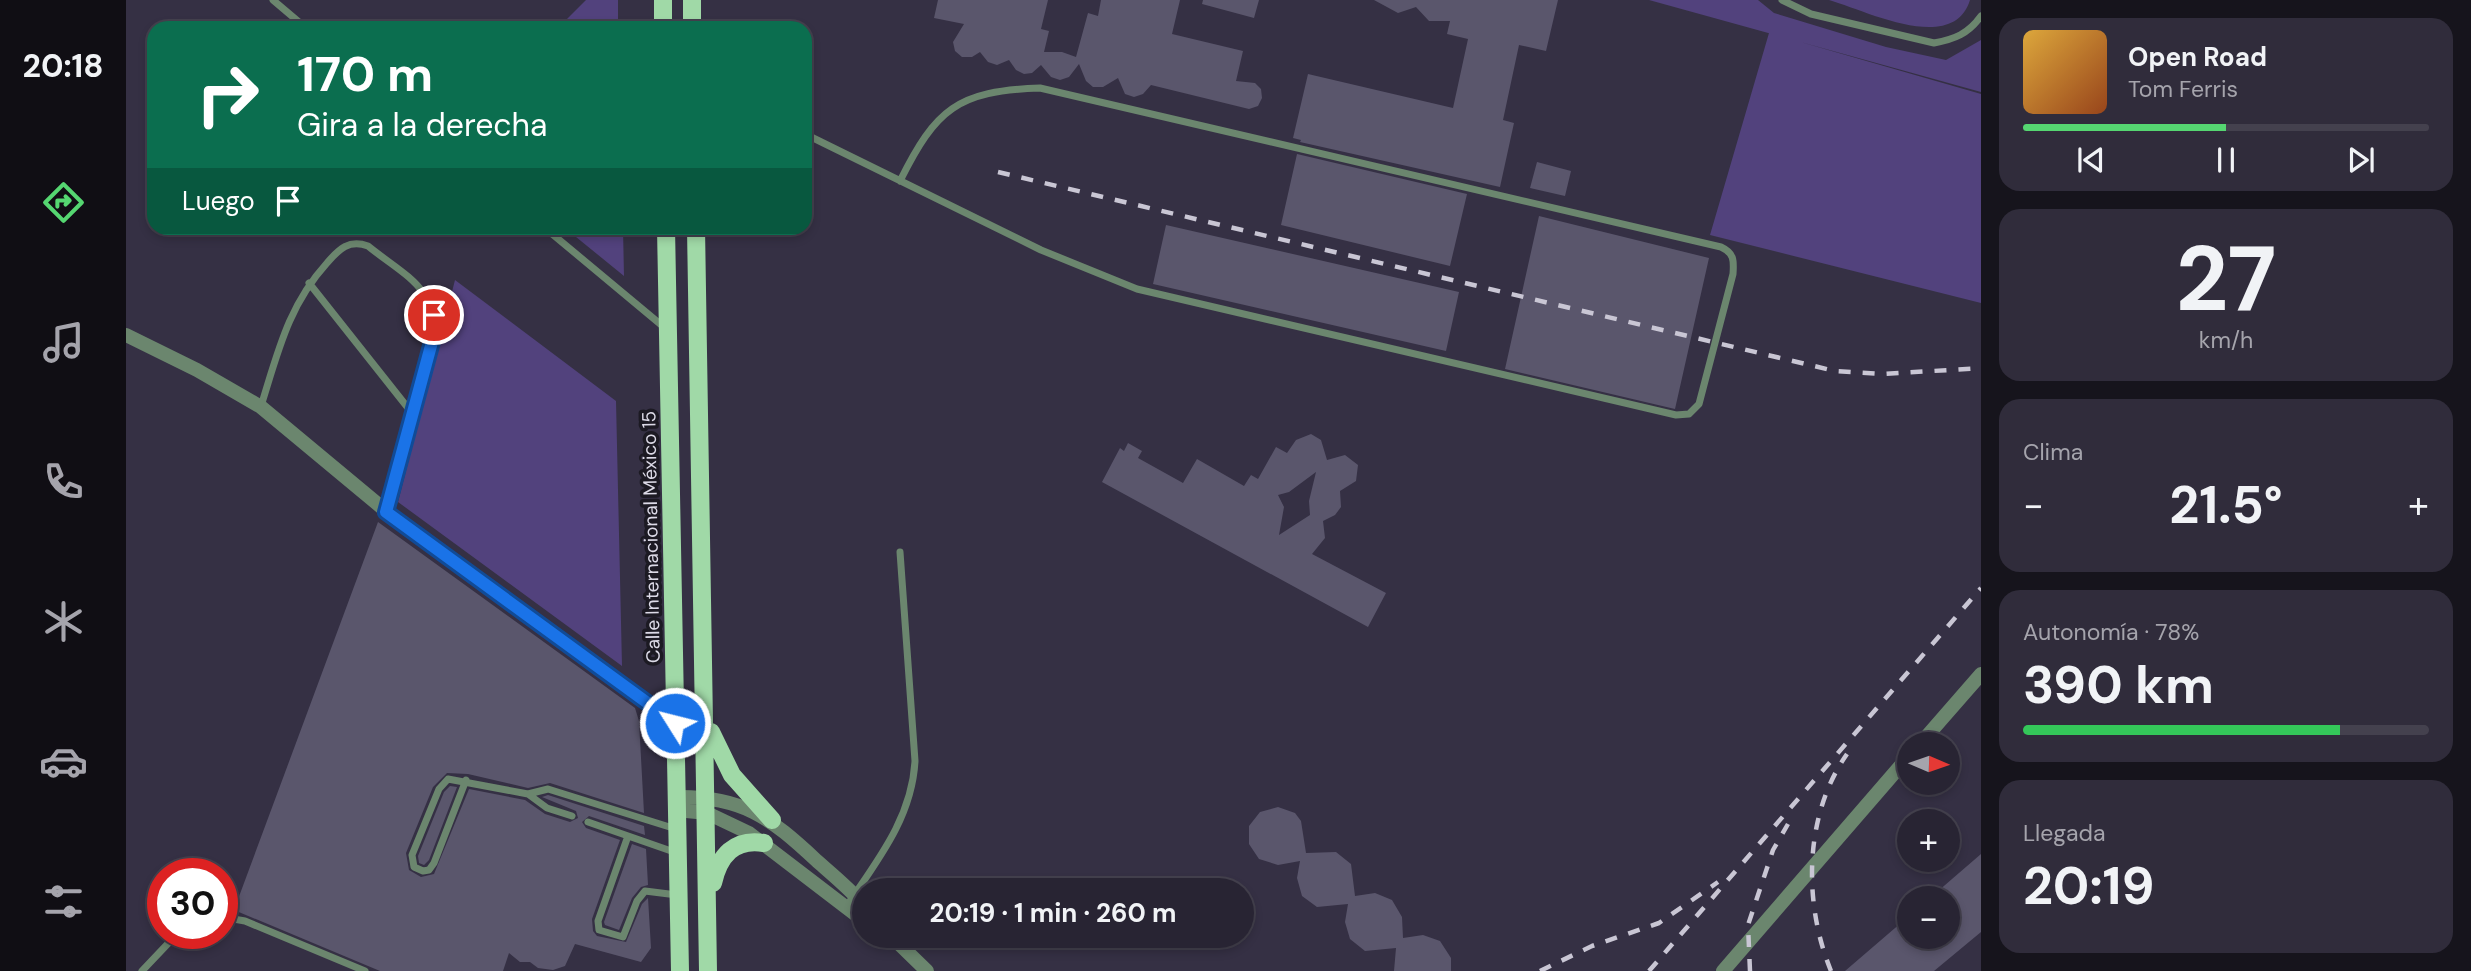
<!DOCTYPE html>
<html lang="es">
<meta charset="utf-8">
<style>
:root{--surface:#282433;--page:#302c3b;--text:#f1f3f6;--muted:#a5a4ac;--line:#44414e;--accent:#55d671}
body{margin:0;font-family:"DM Sans",sans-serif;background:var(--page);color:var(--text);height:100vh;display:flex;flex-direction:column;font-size:26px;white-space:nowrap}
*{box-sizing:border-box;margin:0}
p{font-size:23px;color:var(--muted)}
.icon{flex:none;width:38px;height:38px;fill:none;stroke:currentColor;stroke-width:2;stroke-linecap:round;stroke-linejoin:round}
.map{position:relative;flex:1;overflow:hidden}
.details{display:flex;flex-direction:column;gap:18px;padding:18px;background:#16141c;width:490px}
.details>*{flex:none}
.top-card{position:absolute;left:21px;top:21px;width:665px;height:214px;border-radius:21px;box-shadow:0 4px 10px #0003,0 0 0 2px var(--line);background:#0b6e4f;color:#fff;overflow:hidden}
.needle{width:46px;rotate:92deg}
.fabs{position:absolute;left:1771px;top:732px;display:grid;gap:14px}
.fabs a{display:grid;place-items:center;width:63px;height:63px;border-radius:50%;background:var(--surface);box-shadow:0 4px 10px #0003,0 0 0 2px var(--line);font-size:35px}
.speed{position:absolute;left:21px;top:858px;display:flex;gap:14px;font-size:35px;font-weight:700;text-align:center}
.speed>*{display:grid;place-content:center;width:91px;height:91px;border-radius:50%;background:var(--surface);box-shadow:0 4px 10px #0003,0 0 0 2px var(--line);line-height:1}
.speed .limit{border:10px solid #d22;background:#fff;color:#111}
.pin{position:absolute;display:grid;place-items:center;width:60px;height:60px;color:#fff;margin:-30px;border:4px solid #fff;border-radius:50%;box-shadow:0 2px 7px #0007}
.me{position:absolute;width:77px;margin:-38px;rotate:306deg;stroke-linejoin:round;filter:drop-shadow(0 0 5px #0008)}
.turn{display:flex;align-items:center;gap:24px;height:147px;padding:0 35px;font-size:32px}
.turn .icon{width:91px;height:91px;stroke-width:2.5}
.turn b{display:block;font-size:49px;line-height:60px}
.then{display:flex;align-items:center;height:66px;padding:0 35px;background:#0003;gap:14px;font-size:26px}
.big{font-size:52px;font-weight:700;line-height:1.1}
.details .card{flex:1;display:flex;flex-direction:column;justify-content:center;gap:10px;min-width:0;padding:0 24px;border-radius:21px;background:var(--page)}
.details .dial{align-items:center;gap:0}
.dial b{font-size:91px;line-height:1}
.song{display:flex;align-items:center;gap:21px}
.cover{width:84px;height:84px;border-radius:10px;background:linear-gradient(135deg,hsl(40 70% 55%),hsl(20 70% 35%))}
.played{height:7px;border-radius:4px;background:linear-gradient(90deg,var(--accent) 50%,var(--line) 50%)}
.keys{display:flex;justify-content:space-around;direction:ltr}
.heat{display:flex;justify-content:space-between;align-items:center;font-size:38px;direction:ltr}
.charge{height:10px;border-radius:5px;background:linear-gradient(90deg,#34c759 78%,var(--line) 0)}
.trip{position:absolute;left:726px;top:878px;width:402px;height:70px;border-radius:35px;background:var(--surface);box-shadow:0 4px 10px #0003,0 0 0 2px var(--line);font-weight:700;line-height:70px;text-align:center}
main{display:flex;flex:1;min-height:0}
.menu{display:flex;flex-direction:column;width:126px;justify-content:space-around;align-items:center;background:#100e14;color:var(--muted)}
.menu .icon{width:49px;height:49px}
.menu .active{color:var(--accent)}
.menu b{font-size:32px;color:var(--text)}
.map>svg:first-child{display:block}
</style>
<main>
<nav class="menu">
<b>20:18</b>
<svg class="icon active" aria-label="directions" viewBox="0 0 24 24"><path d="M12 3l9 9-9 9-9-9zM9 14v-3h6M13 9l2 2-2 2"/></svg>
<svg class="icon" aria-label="music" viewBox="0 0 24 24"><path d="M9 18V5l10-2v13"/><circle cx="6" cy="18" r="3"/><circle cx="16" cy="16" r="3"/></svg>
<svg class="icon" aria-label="phone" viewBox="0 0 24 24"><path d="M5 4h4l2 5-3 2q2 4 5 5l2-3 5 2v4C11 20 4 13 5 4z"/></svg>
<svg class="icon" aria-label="climate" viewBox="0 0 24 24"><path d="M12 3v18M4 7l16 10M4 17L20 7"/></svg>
<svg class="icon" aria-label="car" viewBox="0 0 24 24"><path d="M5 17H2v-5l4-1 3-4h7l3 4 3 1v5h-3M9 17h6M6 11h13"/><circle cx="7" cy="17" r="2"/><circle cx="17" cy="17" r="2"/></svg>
<svg class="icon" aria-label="filters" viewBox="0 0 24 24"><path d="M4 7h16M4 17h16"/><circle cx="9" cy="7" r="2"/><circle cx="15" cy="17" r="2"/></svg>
</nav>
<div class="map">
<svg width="1855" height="971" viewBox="0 0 1855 971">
<rect width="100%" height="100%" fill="#353044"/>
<path fill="#52427d" d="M460,0H492V28H432Z
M1523,0H1632L1648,13L1760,47L1820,60L1855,40V92Z
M1703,0H1844C1827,55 1741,11 1703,0Z
M1643,33L1855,94V303L1584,235Z
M439,228H497L498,276Z
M329,280L490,401L496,666L272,502Z"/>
<path fill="#5a566c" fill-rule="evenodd" d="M812,0H922L915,29L923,31L918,52H936L950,57L962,13L972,16L975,0H1054L1046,34L1117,51L1110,81L1129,83L1135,89L1136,98L1132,106L1123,109L1025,85L1017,94L1008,97L999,94L992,78L977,87H967L960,81L953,64L943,77L934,80L925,77L915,65L906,73L898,74L890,70L883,60L871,65L862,62L854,52L846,57H836L829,51L827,42L838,24L808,18Z
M1077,0H1133L1128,18L1076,4Z
M1248,0H1432L1420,51L1393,45L1377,120L1388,123L1374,187L1174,142L1175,140L1167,138L1182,74L1327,108L1342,39L1321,34L1324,21H1303L1290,7L1272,13Z
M1171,154L1341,194L1324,266L1155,225Z
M1411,162L1445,171L1439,196L1404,188Z
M1413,216L1583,258L1549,409L1379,369Z
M1040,225L1333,292L1320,351L1027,284Z
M1185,434L1195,440L1201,460L1219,455L1232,465L1230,481L1214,491L1215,507L1209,515L1197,521L1199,538L1186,554L1260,593L1242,627L976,482L994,448L998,451L1002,443L1016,451L1012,458L1057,483L1071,459L1118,486L1125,475L1132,479L1150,447L1161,453L1170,440ZM1190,472L1183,501L1184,515L1153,535L1158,507L1152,495L1163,492Z
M252,522L509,708L513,721L518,813L424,783L402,788L342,774L321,773L307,787L280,853L283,870L295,877L308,874L343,789L399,800L419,814L444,822L452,818L450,811L416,797L422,795L518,826L519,835L463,816L456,822L460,828L494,840L466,919L467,931L471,936L500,942L516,904L522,898L525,948L515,962L449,944L439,966L427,970L412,968L404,962H394L383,953L377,971H254L108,910Z
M324,786L331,787L303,860L298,865L293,863L292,856L318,792Z
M1152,807L1169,813L1175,821L1180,853L1210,852L1225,864L1229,896L1249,893L1266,900L1276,917L1277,938L1297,935L1314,941L1325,958V971H1268L1270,948L1239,951L1224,939L1219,922L1222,904L1191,907L1176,896L1171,878L1174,861L1152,865L1133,859L1123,844V826L1134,812Z
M506,844L520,849L522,885L515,887L506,898L493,930L479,925L478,922Z
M1855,854V932L1808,971H1719L1783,916V936H1822V898H1804Z"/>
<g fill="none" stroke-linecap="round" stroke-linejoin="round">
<path stroke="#6b866e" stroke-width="7" d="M147,0L180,28
M1656,0L1685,14L1808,43C1829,39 1842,34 1855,16
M679,134L915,250L1011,289L1550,415L1563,414L1573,404L1607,274C1608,260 1608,253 1595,247L914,88C831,91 810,109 774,181
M419,228L539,328
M183,283L286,413
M135,406C152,352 162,306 201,263C213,249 223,239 242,246C280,277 314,288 306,342L261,511
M340,780L308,863L303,870L297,871L288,867L286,855L313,789L322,779L402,794L421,808L446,816
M402,794L422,789L550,829
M462,822L551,853
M502,836L472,921L473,930L497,937L511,901L519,891L551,895
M720,907C751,861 786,818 789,761L774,552
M96,917L119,921L239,971
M16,971L52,933"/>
<path stroke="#6b866e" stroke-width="14" d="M0,335L71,370L135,407L260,511L549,723"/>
<path stroke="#6b866e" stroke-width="14" d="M1794,744L1855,674
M550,797C616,796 644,817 691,861C707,875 724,889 738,905
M550,810L581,813L623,833L738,921
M765,936L801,971
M1597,971L1783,756"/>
<path stroke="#a0d9a7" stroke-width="18" d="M537,0V28
M566,0V28
M540,228L554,971
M570,228L582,971
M585,732L606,775L646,820
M587,883C593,856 608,838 638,843"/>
<path stroke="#c9c6d4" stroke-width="4.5" stroke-dasharray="12 12" stroke-linecap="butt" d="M872,172L1709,371L1758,374L1855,368
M1414,971L1466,946L1533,923L1592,882
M1523,971L1855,588
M1624,971L1622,925L1647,850L1662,824
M1705,971C1677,903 1678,815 1721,754"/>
</g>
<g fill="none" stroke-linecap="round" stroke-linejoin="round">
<defs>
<path id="route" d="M308,315L306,342L260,512L549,723"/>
</defs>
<use href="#route" stroke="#114b97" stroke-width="18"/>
<use href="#route" stroke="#1a73e8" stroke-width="12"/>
</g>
<g text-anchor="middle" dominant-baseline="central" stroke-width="7" stroke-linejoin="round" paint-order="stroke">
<g font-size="19" fill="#dcdae7" stroke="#1c1a23">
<text transform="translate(525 537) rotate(-91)">Calle Internacional México 15</text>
</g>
</g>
</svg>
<div class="fabs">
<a><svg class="needle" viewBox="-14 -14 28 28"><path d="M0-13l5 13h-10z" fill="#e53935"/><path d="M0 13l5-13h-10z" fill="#a5a4ac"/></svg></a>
<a>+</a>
<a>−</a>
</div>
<div class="speed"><div class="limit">30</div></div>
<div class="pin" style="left:308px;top:315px;background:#d93025"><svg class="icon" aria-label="arrive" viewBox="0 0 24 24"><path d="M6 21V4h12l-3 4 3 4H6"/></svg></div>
<svg class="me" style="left:549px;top:723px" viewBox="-20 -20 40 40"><circle r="17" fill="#1a73e8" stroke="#fff" stroke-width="3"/><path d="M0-11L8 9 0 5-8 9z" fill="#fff"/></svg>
<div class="trip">20:19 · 1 min · 260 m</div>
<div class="top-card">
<div class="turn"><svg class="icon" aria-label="right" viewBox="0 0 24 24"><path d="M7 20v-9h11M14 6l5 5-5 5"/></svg><div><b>170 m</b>Gira a la derecha</div></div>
<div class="then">Luego<svg class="icon" aria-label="arrive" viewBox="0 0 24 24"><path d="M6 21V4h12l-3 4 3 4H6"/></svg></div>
</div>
</div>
<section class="details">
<div class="card">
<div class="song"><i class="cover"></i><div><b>Open Road</b><p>Tom Ferris</p></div></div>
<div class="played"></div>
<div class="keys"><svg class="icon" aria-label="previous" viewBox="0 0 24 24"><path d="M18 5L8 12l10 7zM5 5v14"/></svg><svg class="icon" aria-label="pause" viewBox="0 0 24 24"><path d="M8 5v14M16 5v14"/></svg><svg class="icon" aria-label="next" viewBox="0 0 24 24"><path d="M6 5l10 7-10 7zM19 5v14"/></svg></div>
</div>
<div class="card dial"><b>27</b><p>km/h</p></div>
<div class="card"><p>Clima</p>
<div class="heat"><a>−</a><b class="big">21.5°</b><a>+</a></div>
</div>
<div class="card"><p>Autonomía · 78%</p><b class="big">390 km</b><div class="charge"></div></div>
<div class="card"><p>Llegada</p><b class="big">20:19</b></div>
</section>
</main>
